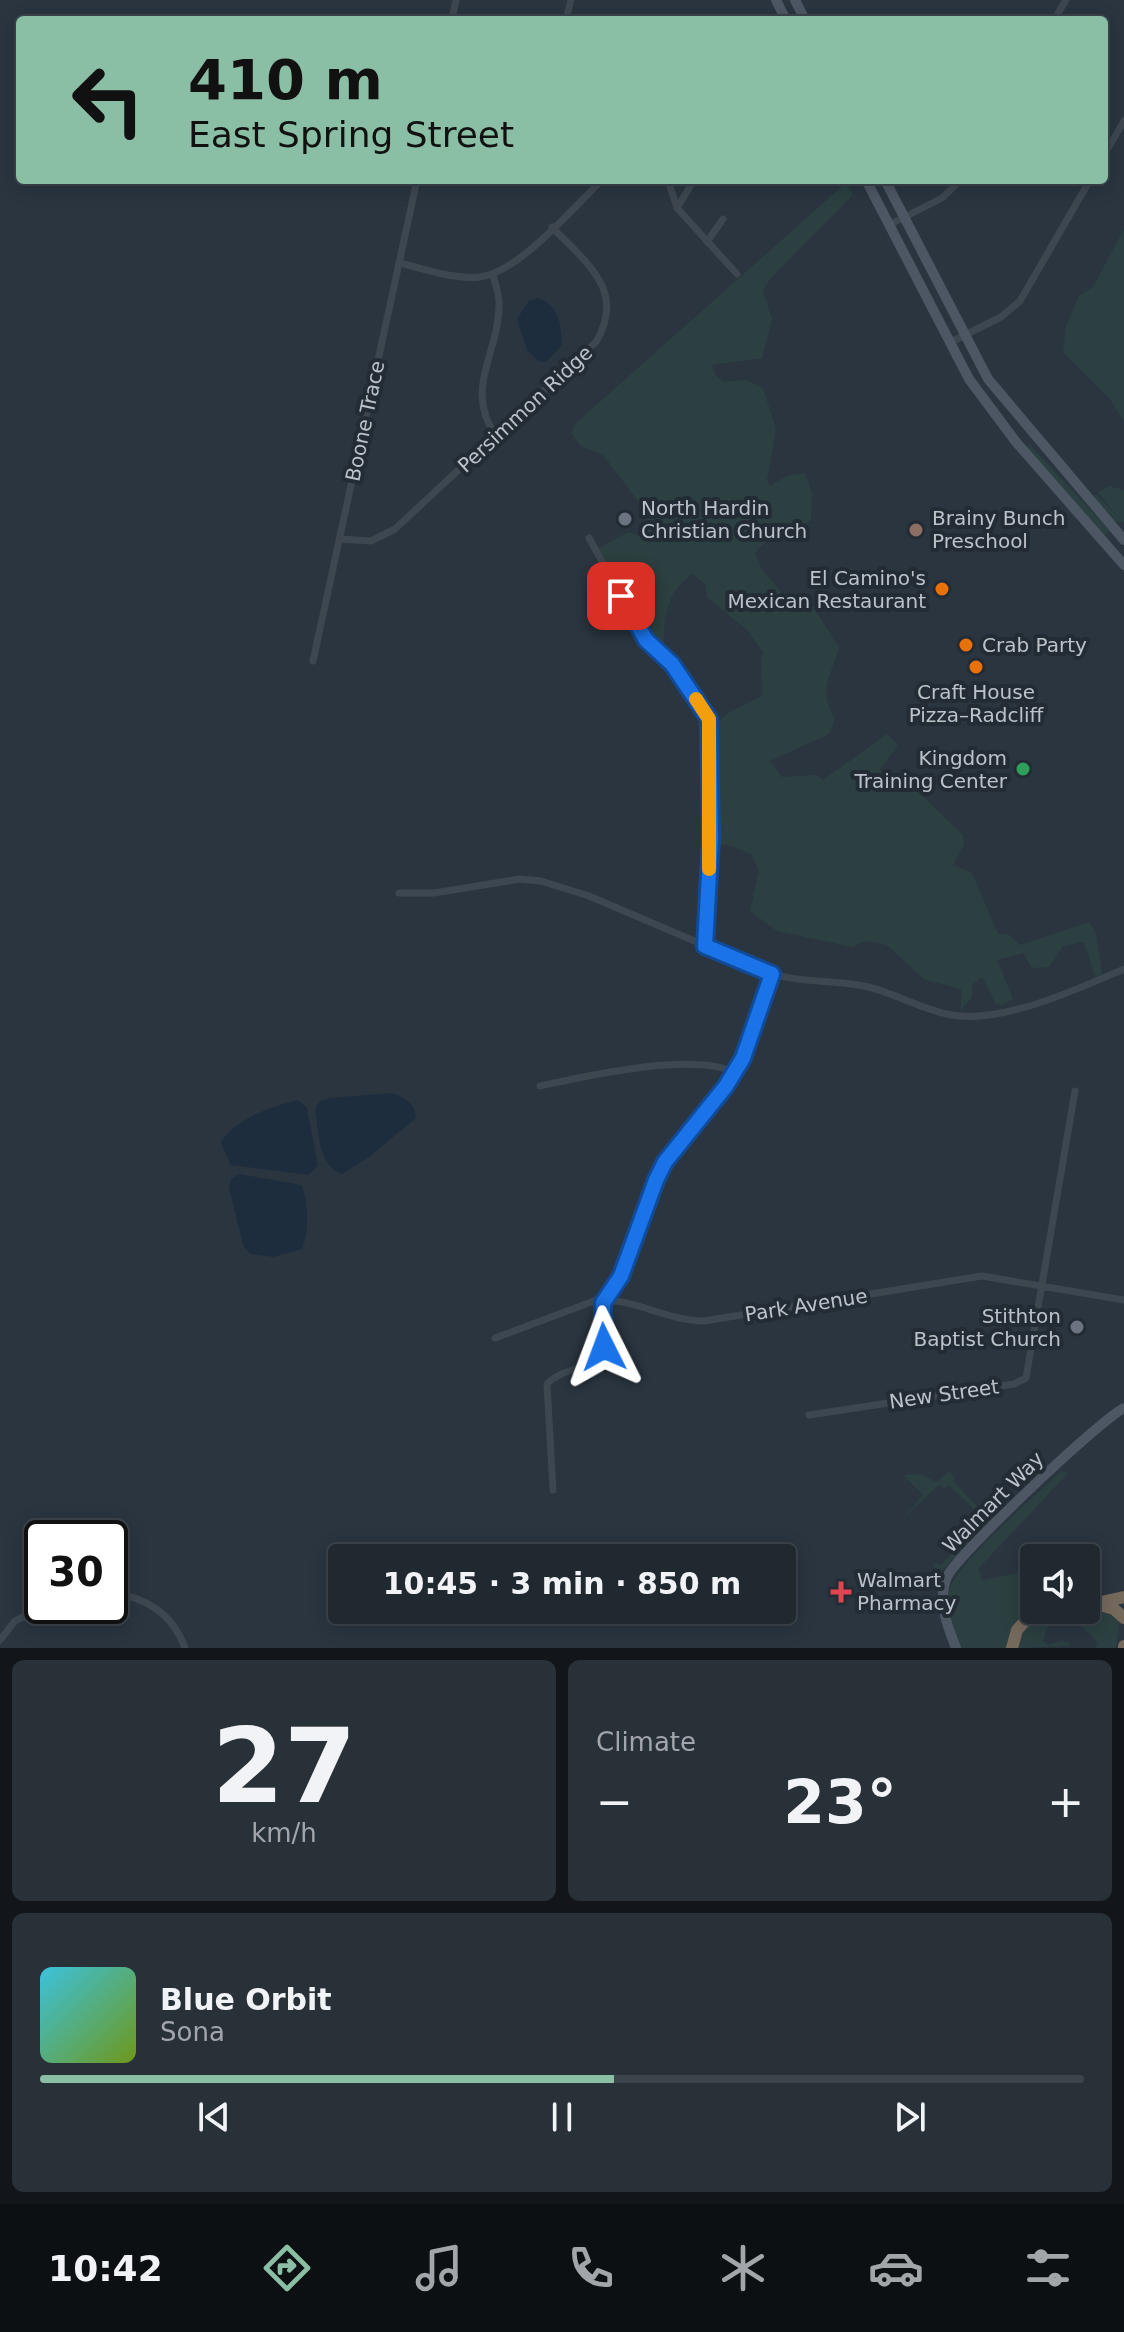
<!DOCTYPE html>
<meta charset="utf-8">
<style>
:root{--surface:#202830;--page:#283038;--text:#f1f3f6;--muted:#a2a6ab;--line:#3d444c;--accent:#8abfa5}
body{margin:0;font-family:"DejaVu Sans",sans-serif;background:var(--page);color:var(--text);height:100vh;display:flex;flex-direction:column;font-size:30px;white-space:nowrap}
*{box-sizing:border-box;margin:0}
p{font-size:26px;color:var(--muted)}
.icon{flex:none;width:44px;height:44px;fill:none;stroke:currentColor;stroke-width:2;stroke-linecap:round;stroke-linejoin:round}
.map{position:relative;height:1648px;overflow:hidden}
.drawer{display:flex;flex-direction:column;gap:12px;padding:12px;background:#12161a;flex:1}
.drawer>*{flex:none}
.top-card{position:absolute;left:16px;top:16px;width:1092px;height:168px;border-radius:8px;box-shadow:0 4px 20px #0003,0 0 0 2px var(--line);background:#8abfa5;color:#111;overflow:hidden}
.controls{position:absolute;left:1020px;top:1544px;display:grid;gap:16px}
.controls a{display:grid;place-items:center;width:80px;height:80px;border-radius:8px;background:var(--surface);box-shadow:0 4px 20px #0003,0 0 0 2px var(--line);font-size:40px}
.speed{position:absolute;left:24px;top:1520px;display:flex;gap:16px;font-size:40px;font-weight:700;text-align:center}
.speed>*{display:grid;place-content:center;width:104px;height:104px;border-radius:50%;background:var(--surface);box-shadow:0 4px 20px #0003,0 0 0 2px var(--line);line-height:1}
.speed .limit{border:4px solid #111;border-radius:12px;background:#fff;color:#111}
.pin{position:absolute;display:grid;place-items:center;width:68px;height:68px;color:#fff;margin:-34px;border-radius:16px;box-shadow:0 4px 12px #0006}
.me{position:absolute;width:88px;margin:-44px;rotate:357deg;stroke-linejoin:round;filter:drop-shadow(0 0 6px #0008)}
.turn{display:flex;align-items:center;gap:28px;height:168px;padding:0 40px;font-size:36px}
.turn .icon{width:104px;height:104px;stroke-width:2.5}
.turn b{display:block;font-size:56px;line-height:68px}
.big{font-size:60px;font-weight:700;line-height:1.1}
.drawer .card{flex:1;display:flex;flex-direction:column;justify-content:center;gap:12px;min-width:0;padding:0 28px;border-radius:12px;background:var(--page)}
.drawer .dial{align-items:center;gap:0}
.dial b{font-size:104px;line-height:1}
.song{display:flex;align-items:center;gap:24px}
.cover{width:96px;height:96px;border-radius:12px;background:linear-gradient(135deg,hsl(190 70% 55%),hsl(80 70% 35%))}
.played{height:8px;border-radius:4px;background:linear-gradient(90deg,var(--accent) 55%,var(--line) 55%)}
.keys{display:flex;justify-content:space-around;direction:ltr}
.heat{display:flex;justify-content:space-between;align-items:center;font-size:44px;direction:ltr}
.drawer .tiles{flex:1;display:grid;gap:12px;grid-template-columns:1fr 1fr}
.card:last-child{grid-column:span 2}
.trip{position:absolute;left:328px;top:1544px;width:468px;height:80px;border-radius:8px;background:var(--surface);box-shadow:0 4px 20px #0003,0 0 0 2px var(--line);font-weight:700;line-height:80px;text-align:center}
.tabs{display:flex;height:128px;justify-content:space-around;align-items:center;background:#0d1013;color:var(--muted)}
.tabs .icon{width:56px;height:56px}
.tabs .current{color:var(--accent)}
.tabs b{font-size:36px;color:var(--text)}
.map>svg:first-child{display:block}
</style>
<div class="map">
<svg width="1124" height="1648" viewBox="0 0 1124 1648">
<rect width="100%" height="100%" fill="#2a3540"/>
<path fill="#2c4041" d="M847,182L853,195L769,280L763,291L772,319L762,358L712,365L715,375L723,382L746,380L763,388L776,429L767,480L770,486L787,476L805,473L812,494L811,521C792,528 766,536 755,554L761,568L790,603L810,602L839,647C831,678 817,689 835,719L829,734L770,761L782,777L816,775L823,780L887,734L898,745L880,769L889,792H918L963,835L964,844L953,865L972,873L998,934H1008L1020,945L1089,922L1096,933L1102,975L1095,976L1084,942L1063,946L1049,967L1032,968L1023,953L997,960L1013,999L1002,1005L996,1004L982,977L972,985V997L961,1010V989L925,980L887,945L866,941L852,947L777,931L750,911L759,870L751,854L726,844L716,847L714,725L730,712L762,696C764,677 758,673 763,652L747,630L707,597L705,584L693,574C665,592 663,621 664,653L635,617L599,548L628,532L641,536L648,514L603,455L581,446L572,434L575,424Z
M1124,229V422L1110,399L1063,352L1066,326L1079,296L1093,287Z
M1030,445L1109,530L1107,534L1102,535L1026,446Z
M1109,486L1124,490V522H1115L1093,496L1096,494L1119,519L1098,492Z
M949,1471L955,1477L953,1481L983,1513L989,1510L994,1518L942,1570L934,1567V1563L941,1565L953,1552L951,1547L956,1549L979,1527L976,1522L981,1516L949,1485L944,1489L939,1485L900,1521L923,1495L903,1475L920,1474L937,1482Z
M1061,1471L1068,1473L978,1569L982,1580L1034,1570V1605L1020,1617L1008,1648H961C954,1630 945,1614 948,1594C953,1565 1036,1496 1061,1471Z
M1086,1604L1100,1607L1120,1619L1116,1648H1095L1097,1643C1086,1626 1064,1611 1047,1628L1043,1641L1048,1645L1061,1641L1071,1644L1069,1646L1017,1648L1022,1631L1043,1610H1086Z"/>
<path fill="#1e2d3d" d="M537,298C560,304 561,326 562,345L546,362L538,361L527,350L517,319L529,301Z
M393,1093C405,1098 416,1103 416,1118L369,1157L342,1174C318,1166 319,1132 315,1110L319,1102L329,1098Z
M298,1100L307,1108L318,1165L309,1175L231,1165L221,1143C233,1119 274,1106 298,1100Z
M239,1174L302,1185C308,1204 310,1230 302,1249L273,1257L250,1254L243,1245L229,1188L231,1179Z"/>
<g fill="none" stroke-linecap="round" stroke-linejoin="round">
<path stroke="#3e4750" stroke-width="7" d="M452,20L456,0
M566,20L571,0
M1054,20L1066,0
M1104,155L1124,121
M668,180L677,208L737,274
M677,208L694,180
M889,225L942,198L961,180
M707,242L723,219
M400,263C425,269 455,280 480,277C518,273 574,207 602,180
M493,275C495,284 500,295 499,305C499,354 463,389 496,436
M949,343L1001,317L1020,301L1090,180
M589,538L646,640L672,664L709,719L711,838L705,946
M339,539L371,541L395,529L596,342C627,290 585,262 552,227
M313,661L417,180
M399,893H434L520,879L541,881L589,896L772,974C802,983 833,980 864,986C894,992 921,1010 952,1015C1002,1024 1078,989 1124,969
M540,1086C586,1076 694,1051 735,1073
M495,1338L594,1301C632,1296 665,1321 704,1321L982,1276L1124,1300
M809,1415L1014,1384L1026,1378L1075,1091
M553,1490L547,1384C561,1368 587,1371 602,1354L603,1303L621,1276L656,1180L665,1162L726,1086L743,1058L772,974
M110,1593C145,1596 173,1614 185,1648
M0,1640L15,1621L45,1606"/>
<path stroke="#4d5763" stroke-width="10" d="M776,0L786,20
M795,0L805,20
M866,180L969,379L1016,442L1124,565
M885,180L988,379L1124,540
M956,1648C947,1625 937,1602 947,1577C956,1556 1101,1419 1124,1408"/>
<path stroke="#75695c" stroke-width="12" d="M1086,1601L1114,1609L1124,1618
M1101,1602L1124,1597
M1012,1648L1017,1630L1035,1610
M1124,1648V1646"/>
</g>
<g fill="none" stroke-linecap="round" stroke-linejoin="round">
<defs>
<path id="route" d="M604,1347L603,1303L621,1276L656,1180L665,1162L726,1086L743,1058L772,974L705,946L711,838L709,719L672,664L646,640L621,596"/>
</defs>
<use href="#route" stroke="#114b97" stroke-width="20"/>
<use href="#route" stroke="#1a73e8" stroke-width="14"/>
<path stroke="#f59e0b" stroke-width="14" d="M696,699L709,719V869"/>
</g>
<g fill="#6b7280" stroke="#232c35" stroke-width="3">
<circle cx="625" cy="519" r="8"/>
<circle cx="1077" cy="1327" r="8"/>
</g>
<circle fill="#8d6e63" stroke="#232c35" stroke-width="3" cx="916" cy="530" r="8"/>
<g fill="#e8710a" stroke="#232c35" stroke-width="3">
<circle cx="942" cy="589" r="8"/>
<circle cx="966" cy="645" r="8"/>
<circle cx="976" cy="667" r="8"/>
</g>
<circle fill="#2e9e5b" stroke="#232c35" stroke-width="3" cx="1023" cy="769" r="8"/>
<path fill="#e0444e" stroke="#232c35" stroke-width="3" d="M837 1580h8v8h8v8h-8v8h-8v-8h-8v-8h8z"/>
<g text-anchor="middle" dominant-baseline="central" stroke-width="8" stroke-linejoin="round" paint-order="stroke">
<g font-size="20" fill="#bbc2ca" stroke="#232c35">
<text transform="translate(525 409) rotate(-43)">Persimmon Ridge</text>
<text transform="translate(365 421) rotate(-78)">Boone Trace</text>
<text transform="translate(806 1305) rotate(-9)">Park Avenue</text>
<text transform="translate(944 1394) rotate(-8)">New Street</text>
<text transform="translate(993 1502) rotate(-45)">Walmart Way</text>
</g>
<g font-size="20" fill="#bbc2ca" stroke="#232c35" text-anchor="start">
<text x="641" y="508">North Hardin<tspan x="641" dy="23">Christian Church</tspan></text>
<text x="932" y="518">Brainy Bunch<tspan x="932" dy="23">Preschool</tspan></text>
<text x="926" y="578" text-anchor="end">El Camino's<tspan x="926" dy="23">Mexican Restaurant</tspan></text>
<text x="982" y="645">Crab Party</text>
<text x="976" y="692" text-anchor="middle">Craft House<tspan x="976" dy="23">Pizza–Radcliff</tspan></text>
<text x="1007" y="758" text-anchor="end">Kingdom<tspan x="1007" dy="23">Training Center</tspan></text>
<text x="1061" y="1316" text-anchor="end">Stithton<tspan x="1061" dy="23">Baptist Church</tspan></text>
<text x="857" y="1580">Walmart<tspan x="857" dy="23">Pharmacy</tspan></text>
</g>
</g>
</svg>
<div class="controls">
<a><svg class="icon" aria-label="sound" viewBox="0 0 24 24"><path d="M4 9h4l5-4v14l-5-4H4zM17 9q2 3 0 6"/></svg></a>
</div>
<div class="speed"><div class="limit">30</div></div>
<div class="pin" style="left:621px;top:596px;background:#d93025"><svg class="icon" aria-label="arrive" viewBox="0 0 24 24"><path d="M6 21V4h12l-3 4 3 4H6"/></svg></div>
<svg class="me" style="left:604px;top:1347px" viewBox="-20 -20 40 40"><path d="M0-17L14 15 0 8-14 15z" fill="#1a73e8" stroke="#fff" stroke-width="4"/></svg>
<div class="trip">10:45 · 3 min · 850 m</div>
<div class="top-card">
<div class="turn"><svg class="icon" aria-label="left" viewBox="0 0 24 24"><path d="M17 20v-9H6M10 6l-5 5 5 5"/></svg><div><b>410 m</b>East Spring Street</div></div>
</div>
</div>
<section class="drawer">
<div class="tiles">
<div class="card dial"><b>27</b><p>km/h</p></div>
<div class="card"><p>Climate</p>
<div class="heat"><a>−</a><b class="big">23°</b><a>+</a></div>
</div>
<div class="card">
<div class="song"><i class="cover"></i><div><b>Blue Orbit</b><p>Sona</p></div></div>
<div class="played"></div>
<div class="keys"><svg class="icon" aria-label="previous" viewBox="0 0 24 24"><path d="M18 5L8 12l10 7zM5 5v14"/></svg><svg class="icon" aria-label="pause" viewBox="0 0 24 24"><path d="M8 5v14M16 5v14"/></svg><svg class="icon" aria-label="next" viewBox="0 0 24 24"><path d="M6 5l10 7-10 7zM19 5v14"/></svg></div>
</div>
</div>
</section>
<nav class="tabs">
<b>10:42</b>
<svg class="icon current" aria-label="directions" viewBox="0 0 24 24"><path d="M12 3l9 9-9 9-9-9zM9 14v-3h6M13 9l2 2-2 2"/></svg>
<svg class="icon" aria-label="music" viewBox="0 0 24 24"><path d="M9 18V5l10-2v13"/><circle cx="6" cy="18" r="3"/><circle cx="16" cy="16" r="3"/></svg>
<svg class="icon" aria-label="phone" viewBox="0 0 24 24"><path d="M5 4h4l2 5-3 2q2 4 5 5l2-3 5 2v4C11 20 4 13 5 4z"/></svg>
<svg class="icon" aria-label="climate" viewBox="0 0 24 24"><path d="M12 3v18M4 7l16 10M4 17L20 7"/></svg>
<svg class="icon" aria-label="car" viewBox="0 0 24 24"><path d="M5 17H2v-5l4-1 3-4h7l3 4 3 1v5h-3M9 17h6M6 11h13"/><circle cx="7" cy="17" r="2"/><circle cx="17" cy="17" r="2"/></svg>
<svg class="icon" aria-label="filters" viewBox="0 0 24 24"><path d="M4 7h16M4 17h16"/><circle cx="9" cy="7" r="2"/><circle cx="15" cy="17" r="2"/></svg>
</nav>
